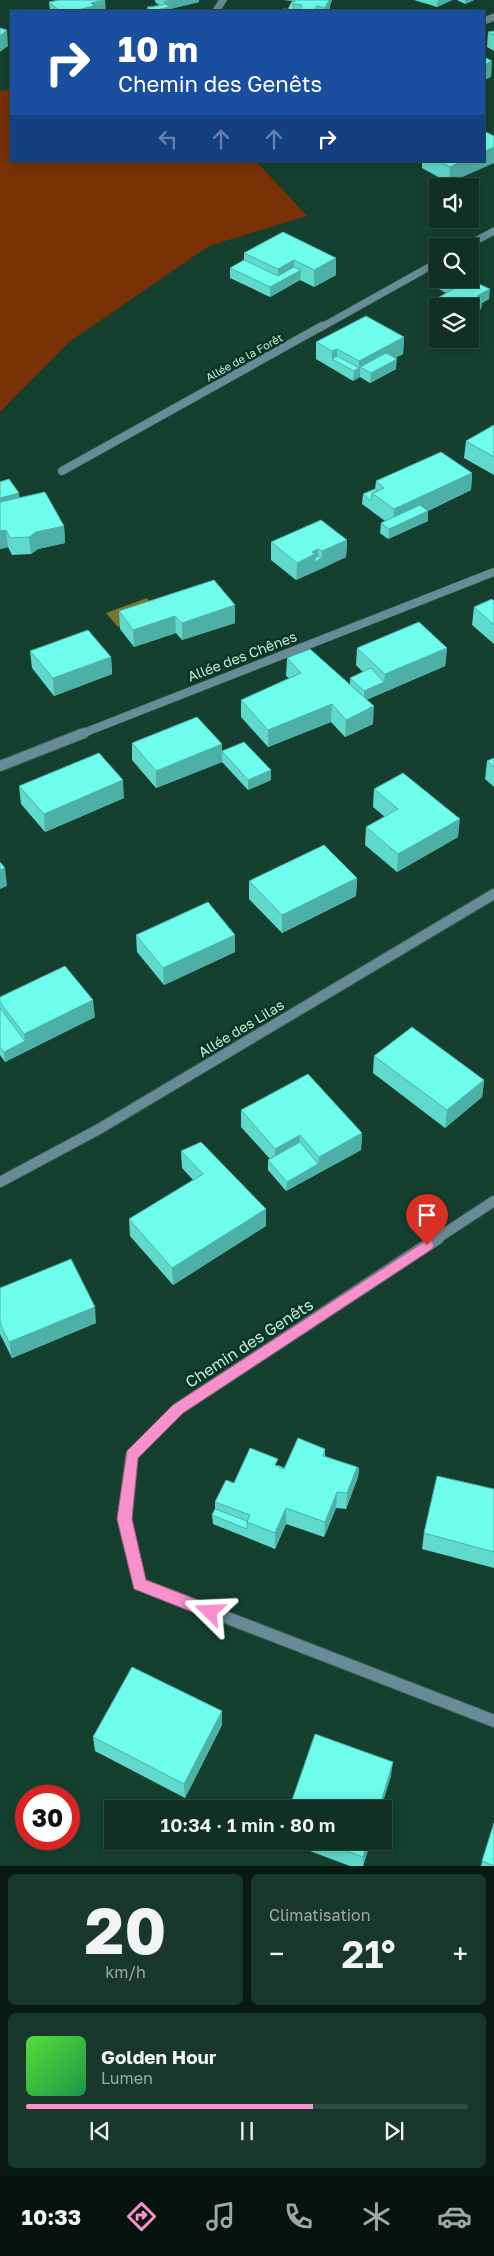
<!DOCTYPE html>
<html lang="fr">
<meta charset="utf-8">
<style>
:root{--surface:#103024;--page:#19382c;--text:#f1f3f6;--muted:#9ca9a6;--line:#304b41;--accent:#f890cc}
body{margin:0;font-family:"Golos Text",sans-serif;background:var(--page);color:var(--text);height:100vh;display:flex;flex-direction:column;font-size:19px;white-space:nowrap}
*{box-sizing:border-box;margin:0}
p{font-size:16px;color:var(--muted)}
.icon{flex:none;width:28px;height:28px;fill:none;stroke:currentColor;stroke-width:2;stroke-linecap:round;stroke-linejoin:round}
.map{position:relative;height:1866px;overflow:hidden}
.drawer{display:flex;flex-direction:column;gap:8px;padding:8px;background:#091a14;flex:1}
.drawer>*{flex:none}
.top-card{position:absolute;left:10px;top:10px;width:475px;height:152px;border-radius:0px;box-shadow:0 2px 12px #0003,0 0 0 1px var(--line);background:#1a4fa0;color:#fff;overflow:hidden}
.tools{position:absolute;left:429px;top:178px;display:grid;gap:10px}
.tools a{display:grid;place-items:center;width:50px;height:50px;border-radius:0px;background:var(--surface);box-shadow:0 2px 12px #0003,0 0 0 1px var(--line);font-size:25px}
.speed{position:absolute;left:15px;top:1785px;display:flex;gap:10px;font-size:25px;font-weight:700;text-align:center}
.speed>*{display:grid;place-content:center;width:65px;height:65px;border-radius:50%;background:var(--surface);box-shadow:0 2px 12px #0003,0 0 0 1px var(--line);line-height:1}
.speed .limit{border:8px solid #d22;background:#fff;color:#111}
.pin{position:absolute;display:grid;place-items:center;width:42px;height:42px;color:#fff;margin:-51px -21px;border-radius:50% 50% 50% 0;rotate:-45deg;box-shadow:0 0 5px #0007}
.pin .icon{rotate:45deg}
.me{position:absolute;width:55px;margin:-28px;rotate:291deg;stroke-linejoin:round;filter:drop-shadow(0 0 4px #0008)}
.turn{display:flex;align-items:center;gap:18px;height:105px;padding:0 25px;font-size:22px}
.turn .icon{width:65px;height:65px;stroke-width:2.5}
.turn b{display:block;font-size:35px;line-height:42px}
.lanes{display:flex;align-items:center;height:48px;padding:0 25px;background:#0003;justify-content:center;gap:25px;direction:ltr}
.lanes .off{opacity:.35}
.big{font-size:38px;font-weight:600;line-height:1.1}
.drawer .card{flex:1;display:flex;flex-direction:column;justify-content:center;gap:8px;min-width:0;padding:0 18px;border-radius:8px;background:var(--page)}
.drawer .dial{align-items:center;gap:0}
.dial b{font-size:65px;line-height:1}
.song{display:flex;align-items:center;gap:15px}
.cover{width:60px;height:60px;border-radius:8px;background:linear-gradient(135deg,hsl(110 70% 55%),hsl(140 70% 35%))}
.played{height:5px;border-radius:2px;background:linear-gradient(90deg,var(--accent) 65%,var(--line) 65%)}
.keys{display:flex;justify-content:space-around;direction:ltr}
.heat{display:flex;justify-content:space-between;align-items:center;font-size:28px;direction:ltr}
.drawer .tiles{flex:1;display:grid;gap:8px;grid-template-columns:1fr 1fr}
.card:last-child{grid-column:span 2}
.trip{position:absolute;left:104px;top:1800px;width:288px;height:50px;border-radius:0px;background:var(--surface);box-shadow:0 2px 12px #0003,0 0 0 1px var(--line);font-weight:600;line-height:50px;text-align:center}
.dock{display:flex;height:80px;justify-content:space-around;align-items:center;background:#06130e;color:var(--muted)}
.dock .icon{width:35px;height:35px}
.dock .selected{color:var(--accent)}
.dock b{font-size:22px;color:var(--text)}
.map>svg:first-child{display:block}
</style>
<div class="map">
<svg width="494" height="1866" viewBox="0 0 494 1866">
<rect width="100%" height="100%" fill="#154030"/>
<path fill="#793105" d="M11,89V161H256L307,216L209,246L69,342L0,412V91Z"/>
<path fill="#79742c" d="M147,598L159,612L118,627L106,613Z"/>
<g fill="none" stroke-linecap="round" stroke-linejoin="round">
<defs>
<path id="street-far3" d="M216,11L223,0
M484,21L494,17
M466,246L494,231
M320,328L438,262"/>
<path id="street-far2" d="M62,471L322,326
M81,734L494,572"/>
<path id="street-far1" d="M0,766L84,733
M0,1182L99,1129L494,894
M436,1239L494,1201"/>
<path id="street" d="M438,1238L178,1409L132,1455L124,1519L140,1584L494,1721"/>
</defs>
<use href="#street-far3" stroke="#355f4e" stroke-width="8"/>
<use href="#street-far2" stroke="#355f4e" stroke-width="9"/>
<use href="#street-far1" stroke="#355f4e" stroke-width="12"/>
<use href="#street" stroke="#355f4e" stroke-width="14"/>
<use href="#street-far3" stroke="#698a97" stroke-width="7"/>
<use href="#street-far2" stroke="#698a97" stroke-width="8"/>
<use href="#street-far1" stroke="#698a97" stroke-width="10"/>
<use href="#street" stroke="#698a97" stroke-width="12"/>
</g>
<path fill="#5fd9cc" d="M155,0H199V2L170,9V11H147V7L159,5L155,2Z
M283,0H332L330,5V11H282L288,9L293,1Z
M414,0H452L437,7Z
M457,0H474L465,4Z
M49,2L106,11H50Z
M494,31V51L487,47L488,32Z
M422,161H484L449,183L422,168Z
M283,232L336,275L314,287L300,280L270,297L230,278V268L244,260V253Z
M438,278L489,299L482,303L481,309L438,306V317L429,312V303L446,293L437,288Z
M404,337L403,354L395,358L396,369L370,383L360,377L353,381L316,359V342Z
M494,425V475L464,458L466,441Z
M472,473L471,490L428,511V521L388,539L380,533L381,523L385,521L362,504L363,494L375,489L376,481Z
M0,482L19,498L64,526L65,543L38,549L31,554L12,555L8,547L0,549Z
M347,540L346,557L296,580L271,560V542Z
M494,601V644L472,625L474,607Z
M235,605V623L182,640L176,633L134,647L120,629L119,611Z
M357,648H447L445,666L366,700L373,724L345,737L331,722L268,747L241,717V700L289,678L286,676L287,658L350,685V678L363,672L356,665Z
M30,651L111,657L112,674L54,696L32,668Z
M132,743L222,744V751L271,770V780L248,790L222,762L156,788L132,760Z
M494,758V787L485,779L487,761Z
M19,786L124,798L45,832L21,804Z
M374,789L458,837L397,872L365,845L366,827L385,817L373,807Z
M357,878L356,896L282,933L249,899V881Z
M136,935H235V952L164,985L137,952Z
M0,997L95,1017L5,1062L0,1055Z
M374,1056L484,1080L482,1097L445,1128L373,1073Z
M241,1110L362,1133L361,1150L286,1191L268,1170V1160L270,1159L241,1127Z
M181,1151L266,1226L173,1285L130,1236L129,1219L193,1180L182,1168Z
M0,1288L96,1323L12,1358L0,1334Z
M325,1449V1456L359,1468L358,1477L346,1509L336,1508L324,1537L286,1524L275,1549L213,1524L212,1515L215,1509V1502L234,1483L278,1465L285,1468Z
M494,1489V1568L422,1549L424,1533Z
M222,1711V1725L185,1798L95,1751L93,1737Z
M283,1841H371L363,1866H350Z
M482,1861L494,1866H481Z"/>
<path fill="#4db0a6" d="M105,0L106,11H73L91,3Z
M169,0H199V2L170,9V11H151L164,8V1Z
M326,0H332L330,5V11H325Z
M438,0H452L437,7Z
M465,0H474L465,4Z
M7,30L8,46L0,52V36Z
M492,61L491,77L484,80V65Z
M494,147V163L449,183L450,167L462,161H484V152Z
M336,258V275L314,287V270Z
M294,260V274L301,270L300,280L270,297V287L278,283V269Z
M490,289L489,299L482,303L481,309L470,316V307L477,296Z
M404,337L403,354L369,372L360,367V377L358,378L359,361Z
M337,349V361L332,359V368V351Z
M397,359L396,369L370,383L371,373Z
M359,368L358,378L353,381L354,371Z
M472,473L471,490L393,527L394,509Z
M19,493L20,503L0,509V498Z
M428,511V521L388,539L389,529Z
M64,526L65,543L38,549L31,554L29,537L36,532Z
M6,530L8,547L0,549V531Z
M347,540L346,557L321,569L322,551Z
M318,549V560L321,558V569L296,580L297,563L312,552Z
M235,605V623L182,640V623Z
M175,616L176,633L134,647L133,630Z
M447,648L445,666L364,701V691L384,682L385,674Z
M111,657L112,674L54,696L53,678Z
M332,704L331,722L268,747V730Z
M374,706L373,724L345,737L346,720Z
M222,744V762L156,788V771Z
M271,770V780L248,790V780Z
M123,780L124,798L45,832L44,814Z
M460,819L458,837L397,872L398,854Z
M5,868L7,886L0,889V870Z
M357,878L356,896L282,933V915Z
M235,935V952L164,985L163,968Z
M93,1000L95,1017L26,1051L24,1034Z
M25,1041L26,1051L5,1062L4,1052Z
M484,1080L482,1097L445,1128L447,1110Z
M362,1133L361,1150L286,1191L287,1182L318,1164L319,1157Z
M300,1135V1152L275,1166V1149Z
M266,1209V1226L173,1285L172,1268Z
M95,1307L96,1323L12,1358L9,1342Z
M357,1467L359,1468L358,1477L346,1509L347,1493Z
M337,1492L336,1508L324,1537L325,1522Z
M286,1508V1524L275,1549V1533Z
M222,1711V1725L185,1798L184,1784Z
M393,1762L391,1776L381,1809H379Z
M368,1841H371L363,1866V1857Z"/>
<path fill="#6efced" stroke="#4db0a6" d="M59,0H105L91,3L94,6L73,11H60L49,2Z
M293,0H295L293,4V10L288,9Z
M295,0H329L325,8L317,6L314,11H282L283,9L299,10L302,5L293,4Z
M166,4L170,7L151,11L147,7H152Z
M0,28L7,30L0,36Z
M494,31V35L488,32Z
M484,57L492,61L484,65Z
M484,131L494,136V147L484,152Z
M439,161H462L450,167Z
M283,232L336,258L314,270L294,260L278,269L244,253Z
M244,260L278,276L294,267L301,270L270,287L230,268Z
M438,279H468L490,289L477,296L482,299L470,307H438L429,303L455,288Z
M366,316L404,337L359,361L337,349L332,351L316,342Z
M386,353L397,359L371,373L360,367Z
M337,356L359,368L354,371L332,359Z
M494,425V457L466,441Z
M441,452L472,473L394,509L372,493L384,488L376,481Z
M9,479L19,493L0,498V482Z
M375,489L378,491L372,493L371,501L363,494Z
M45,492L64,526L36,532L29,537L10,538L6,530L0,531V502Z
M420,505L428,511L389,529L381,523Z
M321,520L347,540L322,551L318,549L312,552L315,554L297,563L271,542Z
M318,556L321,558L315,562V558Z
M214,580L235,605L182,623L175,616L133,630L119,611Z
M492,599L494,601V625L474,607Z
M419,622L447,648L385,674L357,648Z
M88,630L111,657L53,678L30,651Z
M310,649L374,706L346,720L332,704L268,730L241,700L301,673L287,658Z
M371,668L384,682L364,691L350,678Z
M197,717L222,744L156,771L132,743Z
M244,742L271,770L248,780L222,751Z
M99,753L123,780L44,814L19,786Z
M494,758V767L487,761Z
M403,773L460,819L398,854L366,827L398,809L374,789Z
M324,845L357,878L282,915L249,881Z
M0,862L5,868L0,870Z
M208,902L235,935L163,968L136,935Z
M65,966L93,1000L24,1034L0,1002V997Z
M0,1008L25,1041L4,1052L0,1047Z
M412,1027L484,1080L447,1110L374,1056Z
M308,1074L362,1133L319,1157L300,1135L275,1149L241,1110Z
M201,1142L266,1209L172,1268L129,1219L203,1174L181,1151Z
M300,1142L318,1164L287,1182L268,1160Z
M71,1259L95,1307L9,1342L0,1323V1288Z
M298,1438L325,1449L323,1456L357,1467L347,1493L337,1492L325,1522L286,1508L275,1533L247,1522L250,1515L215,1502L226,1480L234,1483L250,1448L278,1459L275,1465L284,1469Z
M437,1476L494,1489V1552L424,1533Z
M215,1509L247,1521V1529L212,1515Z
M132,1667L222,1711L184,1784L93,1737Z
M315,1734L393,1762L379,1809H289Z
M494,1823V1866L482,1861Z
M319,1841H368L363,1857Z"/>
<path fill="#f890cc" stroke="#a15e85" d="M427,1240L432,1241L434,1245L432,1249L183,1413L138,1458L132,1519L146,1580L216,1607L218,1612L216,1616L210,1619L134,1589L117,1519L127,1451L173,1405Z"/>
<g text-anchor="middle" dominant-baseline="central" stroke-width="5" stroke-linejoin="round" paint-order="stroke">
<g font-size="11" fill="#c5ebd9" stroke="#083626">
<text transform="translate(244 357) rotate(-29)">Allée de la Forêt</text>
</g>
<g font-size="14" fill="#c5ebd9" stroke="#083626">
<text transform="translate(242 656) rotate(-21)">Allée des Chênes</text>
<text transform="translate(241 1028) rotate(-31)">Allée des Lilas</text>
</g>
<g font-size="16" fill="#c5ebd9" stroke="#083626">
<text transform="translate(249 1343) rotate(-33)">Chemin des Genêts</text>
</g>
</g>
</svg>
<div class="tools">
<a><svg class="icon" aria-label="sound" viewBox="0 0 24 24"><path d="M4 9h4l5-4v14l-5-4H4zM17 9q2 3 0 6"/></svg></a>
<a><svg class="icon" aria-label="search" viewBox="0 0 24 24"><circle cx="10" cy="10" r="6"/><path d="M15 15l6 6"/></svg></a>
<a><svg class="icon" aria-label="layers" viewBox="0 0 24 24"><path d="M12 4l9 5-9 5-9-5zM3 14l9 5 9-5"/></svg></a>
</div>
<div class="speed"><div class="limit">30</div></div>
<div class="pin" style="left:427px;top:1245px;background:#d93025"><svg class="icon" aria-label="arrive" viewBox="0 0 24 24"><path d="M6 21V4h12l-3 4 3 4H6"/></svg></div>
<svg class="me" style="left:210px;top:1612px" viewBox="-20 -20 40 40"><path d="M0-17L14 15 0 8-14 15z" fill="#f890cc" stroke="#fff" stroke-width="4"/></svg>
<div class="trip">10:34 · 1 min · 80 m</div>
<div class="top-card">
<div class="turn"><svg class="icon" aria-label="right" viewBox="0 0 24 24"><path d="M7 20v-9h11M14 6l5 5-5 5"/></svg><div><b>10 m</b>Chemin des Genêts</div></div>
<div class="lanes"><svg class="icon off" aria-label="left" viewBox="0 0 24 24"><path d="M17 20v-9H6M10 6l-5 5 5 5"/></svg><svg class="icon off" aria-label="ahead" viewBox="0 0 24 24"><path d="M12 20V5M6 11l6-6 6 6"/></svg><svg class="icon off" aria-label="ahead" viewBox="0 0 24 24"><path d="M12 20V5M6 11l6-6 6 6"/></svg><svg class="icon" aria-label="right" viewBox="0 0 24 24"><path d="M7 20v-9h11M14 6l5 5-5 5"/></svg></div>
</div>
</div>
<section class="drawer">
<div class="tiles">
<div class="card dial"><b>20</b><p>km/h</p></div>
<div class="card"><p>Climatisation</p>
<div class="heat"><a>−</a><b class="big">21°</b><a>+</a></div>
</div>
<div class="card">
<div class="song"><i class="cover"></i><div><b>Golden Hour</b><p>Lumen</p></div></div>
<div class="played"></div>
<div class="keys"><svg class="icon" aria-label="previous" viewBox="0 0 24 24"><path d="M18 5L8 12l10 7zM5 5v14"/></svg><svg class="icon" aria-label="pause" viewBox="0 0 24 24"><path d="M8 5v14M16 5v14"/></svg><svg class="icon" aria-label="next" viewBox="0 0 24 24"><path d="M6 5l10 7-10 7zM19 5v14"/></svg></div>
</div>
</div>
</section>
<nav class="dock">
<b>10:33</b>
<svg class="icon selected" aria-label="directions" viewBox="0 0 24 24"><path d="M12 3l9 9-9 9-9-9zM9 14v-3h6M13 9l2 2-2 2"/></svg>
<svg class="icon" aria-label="music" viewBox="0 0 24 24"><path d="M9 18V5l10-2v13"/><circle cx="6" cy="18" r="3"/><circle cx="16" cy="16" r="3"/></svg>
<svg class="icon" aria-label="phone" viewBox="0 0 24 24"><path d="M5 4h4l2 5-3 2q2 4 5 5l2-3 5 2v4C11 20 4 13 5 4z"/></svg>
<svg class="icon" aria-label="climate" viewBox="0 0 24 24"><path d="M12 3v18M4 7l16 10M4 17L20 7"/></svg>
<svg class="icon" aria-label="car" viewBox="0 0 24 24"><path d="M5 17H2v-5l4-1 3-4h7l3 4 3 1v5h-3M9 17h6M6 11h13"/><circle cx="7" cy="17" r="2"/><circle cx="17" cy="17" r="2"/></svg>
</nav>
